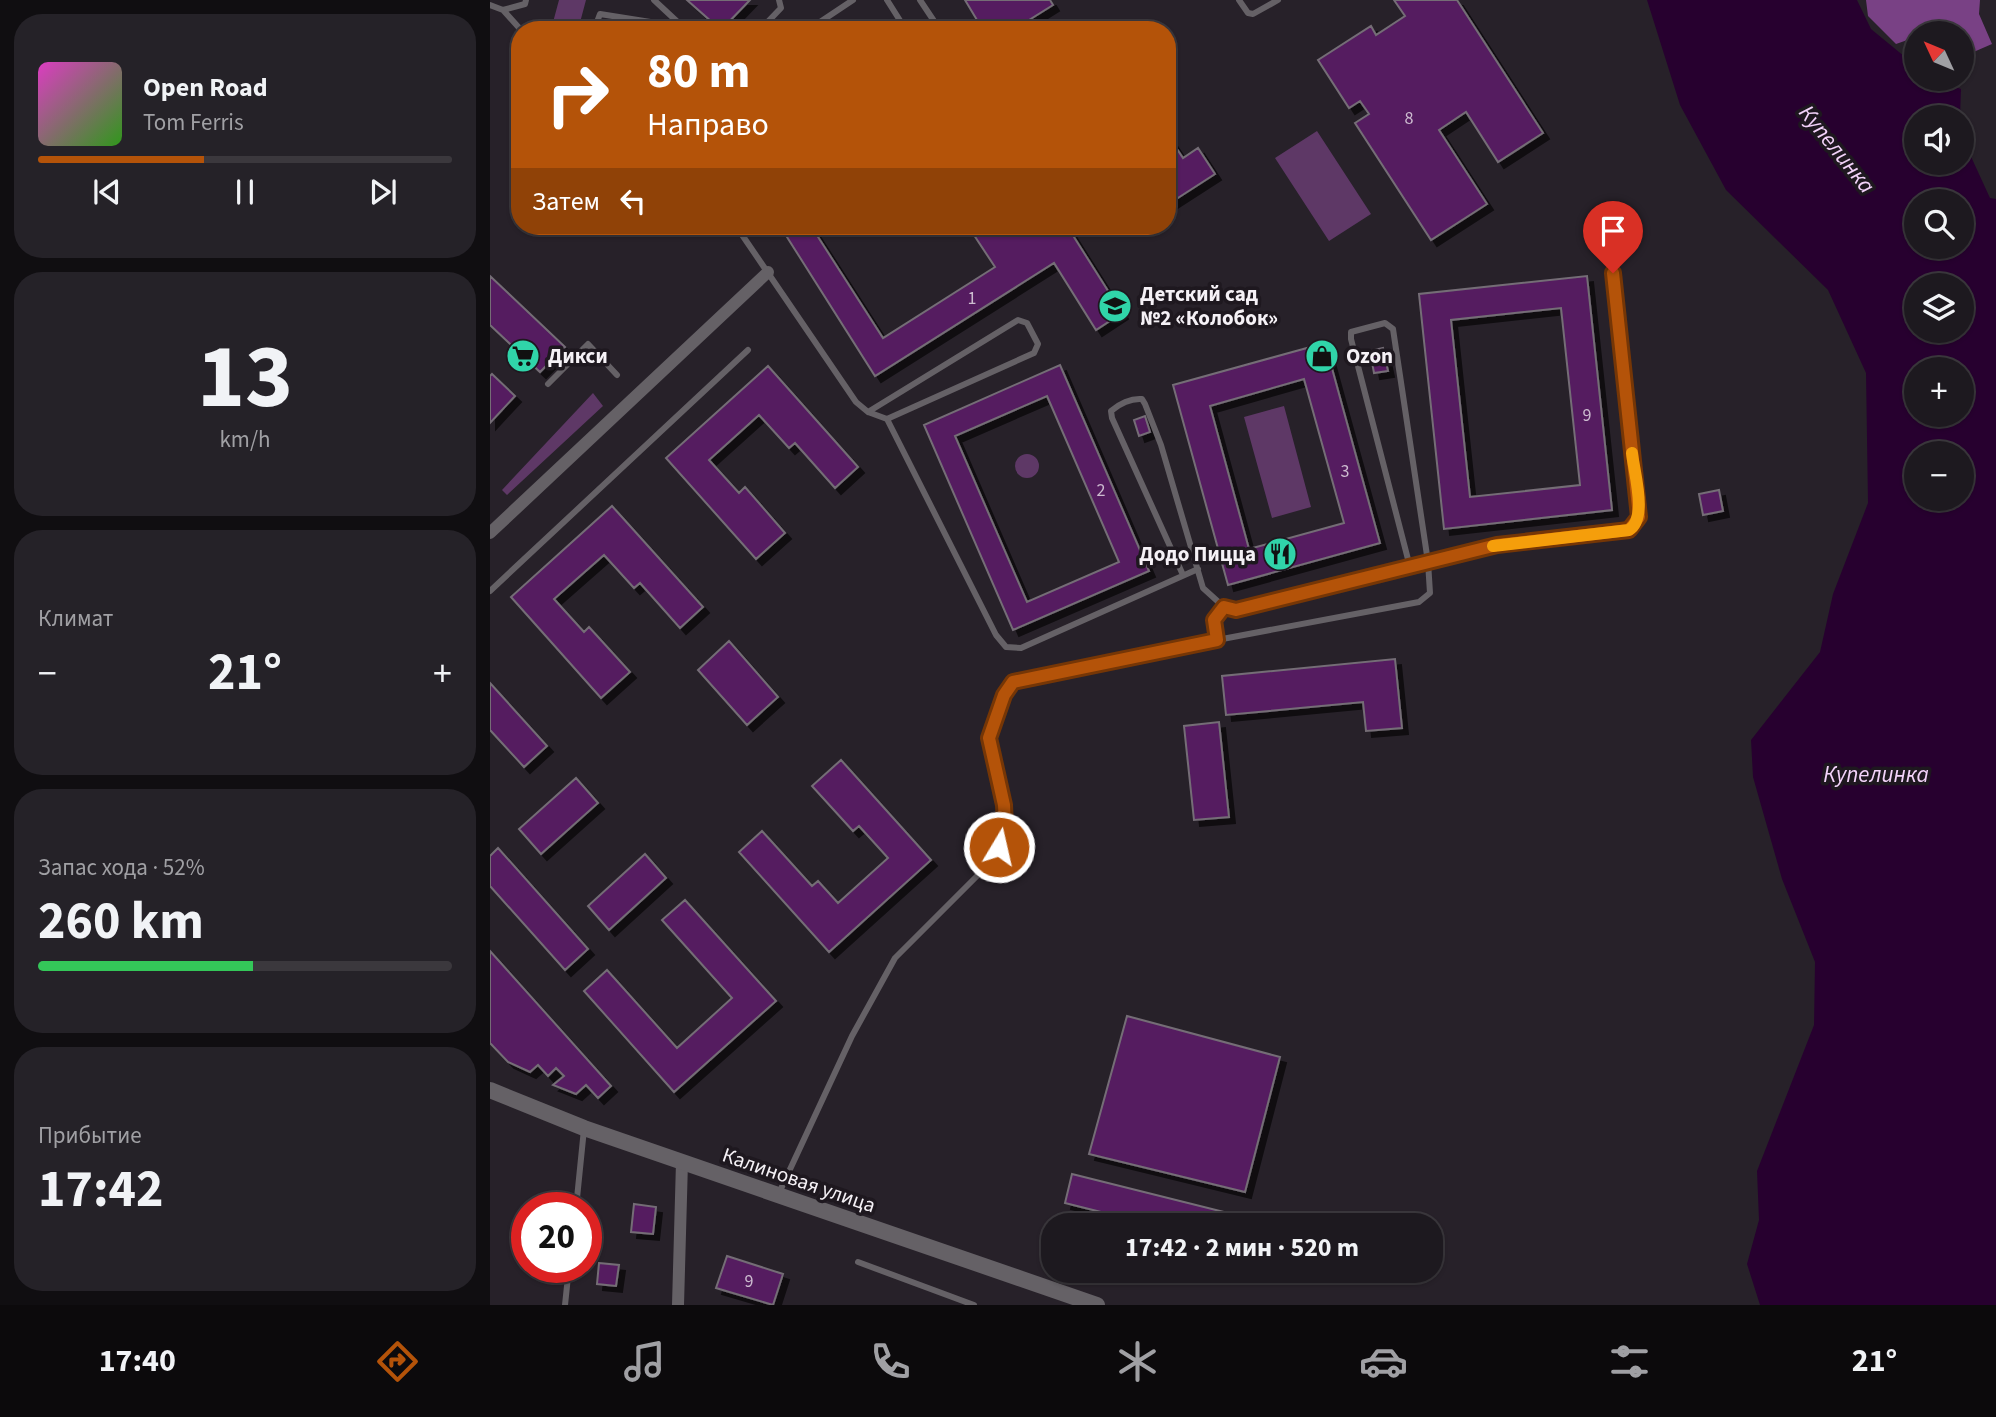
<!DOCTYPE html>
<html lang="ru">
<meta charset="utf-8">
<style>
:root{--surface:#1d191f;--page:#252228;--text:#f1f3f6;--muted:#a0a0a4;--line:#3b383d;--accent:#b45309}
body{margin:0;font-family:"Source Sans 3",sans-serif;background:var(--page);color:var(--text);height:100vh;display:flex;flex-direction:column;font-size:26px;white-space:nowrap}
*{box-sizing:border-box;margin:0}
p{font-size:23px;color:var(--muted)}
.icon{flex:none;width:38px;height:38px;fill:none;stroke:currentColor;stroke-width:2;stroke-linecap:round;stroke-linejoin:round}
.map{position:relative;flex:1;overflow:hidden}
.panel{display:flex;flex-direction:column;gap:14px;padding:14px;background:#100e11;width:490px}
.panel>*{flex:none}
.guide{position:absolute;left:21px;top:21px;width:665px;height:214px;border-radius:28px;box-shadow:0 2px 5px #0004,0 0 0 2px var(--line);background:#b45309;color:#fff;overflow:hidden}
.needle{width:46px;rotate:314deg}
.buttons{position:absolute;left:1414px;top:21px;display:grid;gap:14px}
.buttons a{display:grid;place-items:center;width:70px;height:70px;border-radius:50%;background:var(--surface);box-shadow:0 2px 5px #0004,0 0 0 2px var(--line);font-size:35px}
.speed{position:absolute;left:21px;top:1192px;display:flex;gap:14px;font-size:35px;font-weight:700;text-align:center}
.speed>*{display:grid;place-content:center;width:91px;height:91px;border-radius:50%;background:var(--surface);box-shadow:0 2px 5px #0004,0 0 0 2px var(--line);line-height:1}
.speed .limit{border:10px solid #d22;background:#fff;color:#111}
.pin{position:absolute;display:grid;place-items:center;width:60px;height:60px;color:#fff;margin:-72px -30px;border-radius:50% 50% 50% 0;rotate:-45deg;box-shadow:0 0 7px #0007}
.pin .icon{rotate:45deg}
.me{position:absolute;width:77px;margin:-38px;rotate:9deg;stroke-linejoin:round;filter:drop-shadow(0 0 5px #0008)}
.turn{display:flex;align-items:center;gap:24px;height:147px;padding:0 21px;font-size:32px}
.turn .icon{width:91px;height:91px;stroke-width:2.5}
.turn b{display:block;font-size:49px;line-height:60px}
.then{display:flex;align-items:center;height:66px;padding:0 21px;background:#0003;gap:14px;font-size:26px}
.big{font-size:52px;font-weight:700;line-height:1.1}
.panel .card{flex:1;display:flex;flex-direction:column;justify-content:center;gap:10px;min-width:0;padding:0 24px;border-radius:28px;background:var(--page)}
.panel .dial{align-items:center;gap:0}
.dial b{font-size:91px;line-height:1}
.song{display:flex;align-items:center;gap:21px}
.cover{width:84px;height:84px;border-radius:10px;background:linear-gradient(135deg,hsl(310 70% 55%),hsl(110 70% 35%))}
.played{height:7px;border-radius:4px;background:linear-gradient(90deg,var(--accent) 40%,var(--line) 40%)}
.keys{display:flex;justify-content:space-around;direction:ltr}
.heat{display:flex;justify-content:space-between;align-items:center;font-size:38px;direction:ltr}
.charge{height:10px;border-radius:5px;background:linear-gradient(90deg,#34c759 52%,var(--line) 0)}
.trip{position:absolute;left:551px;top:1213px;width:402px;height:70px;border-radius:28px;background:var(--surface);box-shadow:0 2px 5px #0004,0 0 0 2px var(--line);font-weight:700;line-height:70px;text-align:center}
.dock{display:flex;height:112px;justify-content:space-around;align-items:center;background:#0c0a0c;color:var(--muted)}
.dock .icon{width:49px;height:49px}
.dock .on{color:var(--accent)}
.dock b{font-size:32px;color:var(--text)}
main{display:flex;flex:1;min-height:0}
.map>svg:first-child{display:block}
</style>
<main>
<section class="panel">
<div class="card">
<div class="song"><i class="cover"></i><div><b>Open Road</b><p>Tom Ferris</p></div></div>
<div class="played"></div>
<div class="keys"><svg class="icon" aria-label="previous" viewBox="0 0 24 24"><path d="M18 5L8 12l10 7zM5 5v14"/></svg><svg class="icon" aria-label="pause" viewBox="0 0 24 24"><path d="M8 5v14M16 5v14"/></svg><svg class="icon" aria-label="next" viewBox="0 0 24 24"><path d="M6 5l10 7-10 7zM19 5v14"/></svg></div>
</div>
<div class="card dial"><b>13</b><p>km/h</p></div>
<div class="card"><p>Климат</p>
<div class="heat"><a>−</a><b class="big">21°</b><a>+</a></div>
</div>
<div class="card"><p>Запас хода · 52%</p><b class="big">260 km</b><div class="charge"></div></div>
<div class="card"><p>Прибытие</p><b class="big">17:42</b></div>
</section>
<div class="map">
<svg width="1506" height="1305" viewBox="0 0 1506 1305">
<defs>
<filter id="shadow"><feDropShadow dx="6" dy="6" stdDeviation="0" flood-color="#0009"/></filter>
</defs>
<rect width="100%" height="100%" fill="#272129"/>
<path fill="#5e3866" d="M69,0H96L88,30H66L62,26Z
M827,131L881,214L839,241L785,158Z
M103,393L113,406L17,495L12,490Z
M794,406L821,507L782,518L754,417Z
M525 466a12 12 0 1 1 24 0a12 12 0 1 1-24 0Z"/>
<path fill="#794185" d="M1376,0H1490L1489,14L1502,44L1472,57V33H1426V37L1406,44L1378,16Z"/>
<path fill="#27002f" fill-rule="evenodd" d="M1157,0H1367L1381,29L1426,66V79H1443L1471,89L1470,117H1426V163H1472V137L1500,198L1506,199V1305H1270L1257,1264L1269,1220L1267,1171L1324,1025L1325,962L1292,879L1263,777L1261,740L1330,652L1343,594L1378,503L1376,373L1338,290L1236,190L1190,105ZM1472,201V247H1426V201ZM1426,285H1472V331H1426ZM1426,369H1472V415H1426ZM1426,453H1472V499H1426Z"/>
<path fill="#541d60" stroke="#746d76" stroke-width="2" fill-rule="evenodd" filter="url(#shadow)" d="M197,0H260L231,30Z
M475,0H560L563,5L523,30H493Z
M904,0H967L1053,133L1008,162L976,112L949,130L997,204L941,240L865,123L879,114L870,101L859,108L828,60L881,26L886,35L915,16Z
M677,134L693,158L708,148L725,174L677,205Z
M290,226H321L393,338L505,267L478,226H510L516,234L529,226H577L632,313L606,330L564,263L385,376Z
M0,276L75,347L50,372L0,325Z
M1097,276L1122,510L954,529L929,294ZM1071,308L1090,485L980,497L961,320Z
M835,343L890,543L738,585L683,385ZM814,379L854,523L759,549L720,406Z
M893,348L898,371L884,373L880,351Z
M570,365L659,571L523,630L434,425ZM557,396L629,562L537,602L465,436Z
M278,366L368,467L345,488L305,443L299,448L269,415L219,460L249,493L255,487L295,533L266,559L176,458Z
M2,374L25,396L0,423V376Z
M655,416L660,432L649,436L644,420Z
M1229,490L1233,511L1213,515L1209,494Z
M122,506L213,607L190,628L150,583L144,588L114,555L64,599L94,632L99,627L140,672L111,698L21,597Z
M239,641L288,697L257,725L208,670Z
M905,659L912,728L876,731L873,702L736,715L732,676Z
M0,683L57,746L34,767L0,730Z
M729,722L739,817L704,820L694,726Z
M351,760L441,860L339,952L249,852L272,831L322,886L328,881L348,903L398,858L369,826L363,831L322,786Z
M86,778L108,803L51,854L29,829Z
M8,848L98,949L75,970L0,886V856Z
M155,854L176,878L119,930L98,906Z
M195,900L286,1001L184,1092L94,991L117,970L187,1048L242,998L172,920Z
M0,951L121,1086L108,1098L96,1085L86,1094L63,1085L74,1076L66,1068L58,1076L48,1065L40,1072L18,1062L0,1043Z
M637,1016L790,1057L755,1192L599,1154Z
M582,1174L742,1214L740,1225H663L575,1203Z
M144,1204L166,1207L163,1234L141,1232Z
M237,1256L293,1274L283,1305L226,1288Z
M109,1263L129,1265L126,1286L107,1284Z"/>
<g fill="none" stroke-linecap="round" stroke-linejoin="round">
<path stroke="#656166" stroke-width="6" d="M164,0L193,27
M397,0L416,30
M430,0L450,30
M749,0L758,13L763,14L788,0
M0,5L13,10L31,30
M13,10L35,4L36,0
M104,30L110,14L192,27V30
M270,30L291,8L289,0
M318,30L363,0
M246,226L366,402L378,412L397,419L506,635L516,647L531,648L708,569
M58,384L98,344L127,375
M378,412L528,320L537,323L548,344L544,353L397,419
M693,575L622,418L621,411C629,404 641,398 652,399L655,404L671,445L713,588L734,607L746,610C810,594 874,578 938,562L903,329L895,323L861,332V339L920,567
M0,591L258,350
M727,640L724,620L734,607
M289,1193L362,1036L405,958L495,868L509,847L515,825L514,805L499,738L514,695L523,682L727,640L929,602L940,593L938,562L1007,545L1139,530L1149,517L1123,273
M86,1208L94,1129
M368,1262L484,1305
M75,1305L79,1267"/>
<path stroke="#656166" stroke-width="12" d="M0,533L278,272
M188,1305L192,1162"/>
<path stroke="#656166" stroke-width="16" d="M0,1090L94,1128L607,1305"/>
</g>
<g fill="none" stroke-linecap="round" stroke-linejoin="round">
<defs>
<path id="route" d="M509,847L515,825L514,805L499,738L514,695L523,682L727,640L724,620L734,607L746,610L1007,545L1139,530L1149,517L1123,273"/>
</defs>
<use href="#route" stroke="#753606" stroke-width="18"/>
<use href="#route" stroke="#b45309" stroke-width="12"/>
<path stroke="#f59e0b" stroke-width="12" d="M1003,546L1139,530C1158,518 1144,473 1142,453"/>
</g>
<defs>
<symbol id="school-disc" viewBox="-11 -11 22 22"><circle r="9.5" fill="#30d4a9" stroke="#1e181f"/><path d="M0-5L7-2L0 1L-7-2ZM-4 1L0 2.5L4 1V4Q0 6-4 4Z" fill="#111"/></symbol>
<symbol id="supermarket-disc" viewBox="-11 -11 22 22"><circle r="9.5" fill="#30d4a9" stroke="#1e181f"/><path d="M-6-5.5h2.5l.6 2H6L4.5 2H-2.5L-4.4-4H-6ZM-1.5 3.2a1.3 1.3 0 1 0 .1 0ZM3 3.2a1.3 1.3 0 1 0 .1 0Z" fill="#111"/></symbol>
<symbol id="shop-disc" viewBox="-11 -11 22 22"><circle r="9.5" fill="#30d4a9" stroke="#1e181f"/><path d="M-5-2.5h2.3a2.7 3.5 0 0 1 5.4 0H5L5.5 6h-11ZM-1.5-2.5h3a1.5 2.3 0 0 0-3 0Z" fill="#111"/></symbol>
<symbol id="restaurant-disc" viewBox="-11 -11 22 22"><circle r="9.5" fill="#30d4a9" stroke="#1e181f"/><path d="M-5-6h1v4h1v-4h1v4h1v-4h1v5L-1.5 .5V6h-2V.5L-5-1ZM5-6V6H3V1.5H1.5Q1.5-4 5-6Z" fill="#111"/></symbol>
</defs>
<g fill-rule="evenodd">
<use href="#school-disc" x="606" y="287" width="38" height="38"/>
<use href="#supermarket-disc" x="14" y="337" width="38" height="38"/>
<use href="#shop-disc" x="813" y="337" width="38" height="38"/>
<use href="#restaurant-disc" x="771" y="535" width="38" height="38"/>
</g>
<g text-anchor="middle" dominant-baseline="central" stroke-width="7" stroke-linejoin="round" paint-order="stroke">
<g font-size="18" fill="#cdbcd0">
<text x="919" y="118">8</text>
<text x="482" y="298">1</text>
<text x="1097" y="415">9</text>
<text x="855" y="471">3</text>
<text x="611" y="490">2</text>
<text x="259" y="1281">9</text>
</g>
<g font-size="21" font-weight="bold" fill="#f5f1f6" stroke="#1e181f" text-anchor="start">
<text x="650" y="294">Детский сад<tspan x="650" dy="24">№2 «Колобок»</tspan></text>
<text x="58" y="356">Дикси</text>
<text x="856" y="356">Ozon</text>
<text x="766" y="554" text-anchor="end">Додо Пицца</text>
</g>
<g font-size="21" fill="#f5f1f6" stroke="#1e181f">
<text transform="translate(309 1180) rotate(19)">Калиновая улица</text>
</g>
<g font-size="23" font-style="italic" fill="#f3d3fa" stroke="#1e181f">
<text transform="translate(1347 149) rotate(51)">Купелинка</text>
<text x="1386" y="774">Купелинка</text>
</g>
</g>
</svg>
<div class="buttons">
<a><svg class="needle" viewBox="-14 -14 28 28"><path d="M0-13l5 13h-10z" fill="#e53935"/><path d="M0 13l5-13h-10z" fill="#a0a0a4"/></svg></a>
<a><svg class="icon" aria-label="sound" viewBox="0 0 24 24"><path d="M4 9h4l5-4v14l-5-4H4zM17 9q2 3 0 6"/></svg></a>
<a><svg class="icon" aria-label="search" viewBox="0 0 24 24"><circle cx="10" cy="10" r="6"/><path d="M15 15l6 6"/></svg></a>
<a><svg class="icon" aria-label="layers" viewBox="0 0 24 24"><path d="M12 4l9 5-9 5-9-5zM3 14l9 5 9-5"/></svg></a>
<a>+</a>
<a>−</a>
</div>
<div class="speed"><div class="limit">20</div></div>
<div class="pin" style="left:1123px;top:273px;background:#d93025"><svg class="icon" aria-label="arrive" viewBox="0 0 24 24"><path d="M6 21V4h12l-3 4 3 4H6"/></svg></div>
<svg class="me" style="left:509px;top:847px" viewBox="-20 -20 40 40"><circle r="17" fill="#b45309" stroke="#fff" stroke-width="3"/><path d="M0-11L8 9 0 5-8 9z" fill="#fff"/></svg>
<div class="trip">17:42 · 2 мин · 520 m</div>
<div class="guide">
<div class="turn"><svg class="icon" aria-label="right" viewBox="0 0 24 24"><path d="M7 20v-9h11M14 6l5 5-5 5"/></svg><div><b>80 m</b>Направо</div></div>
<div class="then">Затем<svg class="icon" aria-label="left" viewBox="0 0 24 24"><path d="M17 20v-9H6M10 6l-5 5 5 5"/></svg></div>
</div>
</div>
</main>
<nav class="dock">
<b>17:40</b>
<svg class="icon on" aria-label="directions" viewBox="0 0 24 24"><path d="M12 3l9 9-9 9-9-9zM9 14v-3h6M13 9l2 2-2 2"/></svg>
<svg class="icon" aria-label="music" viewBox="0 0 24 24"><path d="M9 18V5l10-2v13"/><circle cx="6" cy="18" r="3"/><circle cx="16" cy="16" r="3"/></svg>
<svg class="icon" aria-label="phone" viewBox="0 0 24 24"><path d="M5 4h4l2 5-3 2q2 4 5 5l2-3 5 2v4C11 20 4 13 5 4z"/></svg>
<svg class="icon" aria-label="climate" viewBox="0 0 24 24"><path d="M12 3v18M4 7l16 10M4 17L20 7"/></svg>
<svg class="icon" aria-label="car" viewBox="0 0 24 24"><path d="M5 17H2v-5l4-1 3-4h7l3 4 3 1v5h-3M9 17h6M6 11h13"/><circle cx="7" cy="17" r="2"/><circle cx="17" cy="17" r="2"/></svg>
<svg class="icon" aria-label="filters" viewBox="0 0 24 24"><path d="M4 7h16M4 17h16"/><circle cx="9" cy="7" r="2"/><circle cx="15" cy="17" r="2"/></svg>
<b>21°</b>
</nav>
